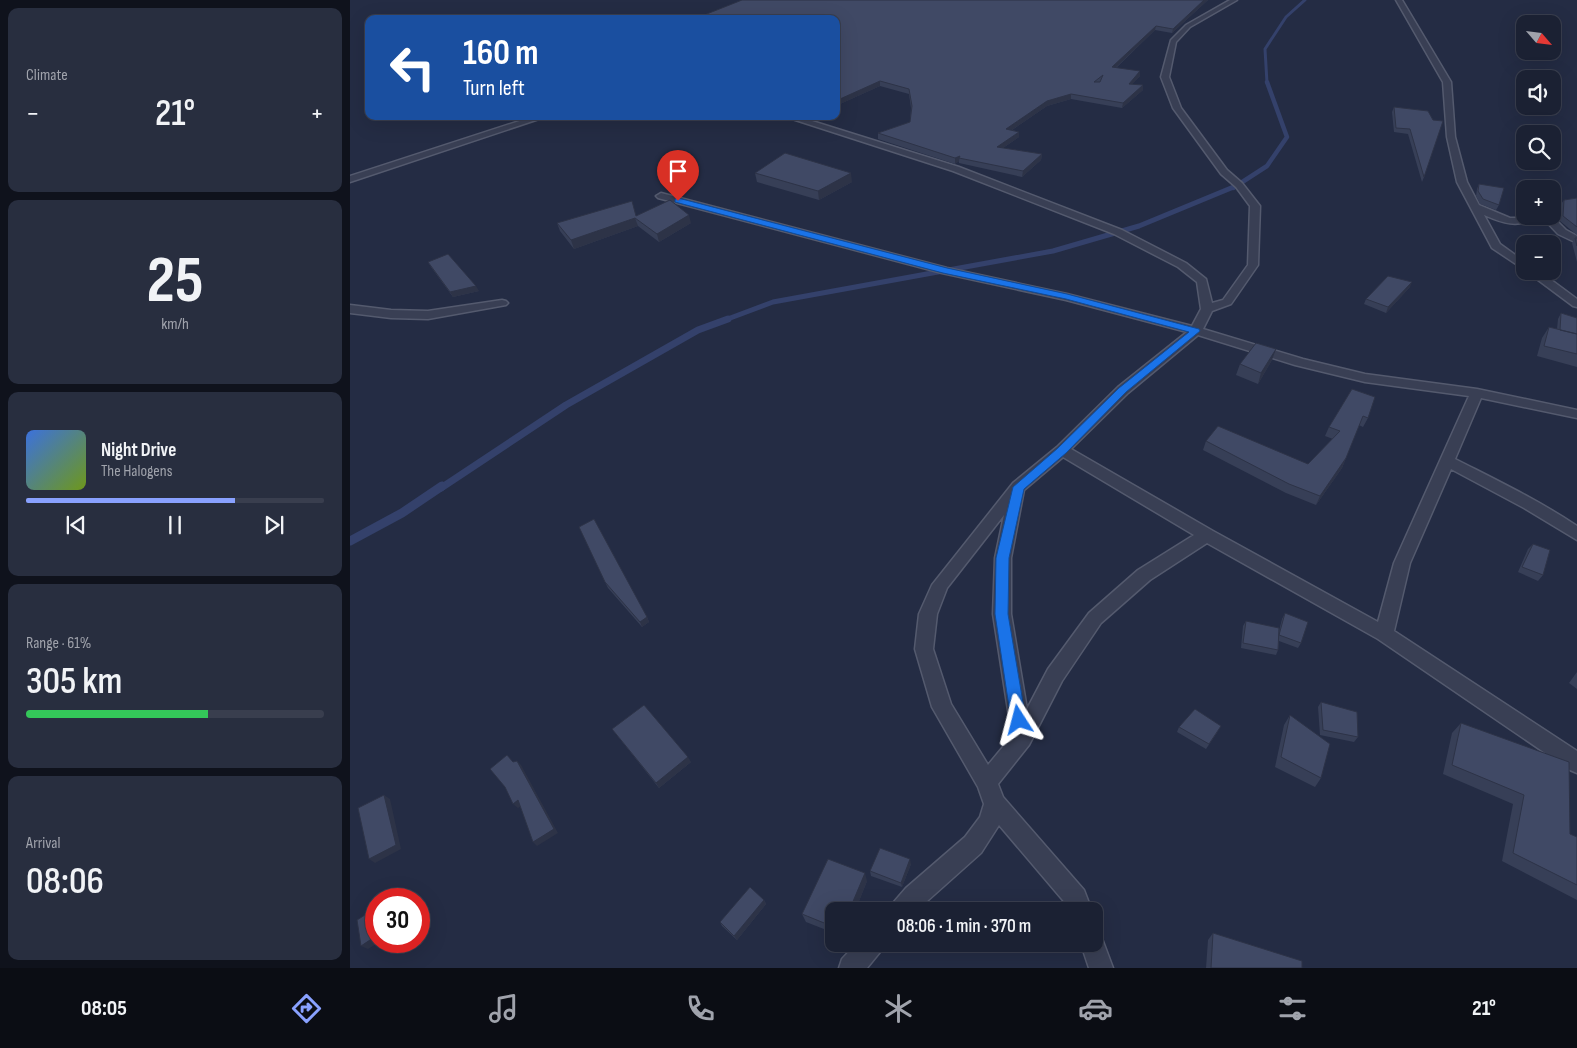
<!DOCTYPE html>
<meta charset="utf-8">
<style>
:root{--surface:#1b2133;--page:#282e3f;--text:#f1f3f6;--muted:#a0a3ac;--line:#393e4e;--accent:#89a1ff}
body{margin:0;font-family:"Sofia Sans Condensed",sans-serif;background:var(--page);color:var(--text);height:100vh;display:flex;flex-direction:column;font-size:19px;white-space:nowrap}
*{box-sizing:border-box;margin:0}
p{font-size:16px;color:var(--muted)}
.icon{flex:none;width:28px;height:28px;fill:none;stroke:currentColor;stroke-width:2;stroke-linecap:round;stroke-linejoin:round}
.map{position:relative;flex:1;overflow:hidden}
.details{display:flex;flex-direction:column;gap:8px;padding:8px;background:#0f121c;width:350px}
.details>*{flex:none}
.top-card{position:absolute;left:15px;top:15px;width:475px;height:105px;border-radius:10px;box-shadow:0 5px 20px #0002,0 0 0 1px var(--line);background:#1a4fa0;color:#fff;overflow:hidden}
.needle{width:32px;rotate:118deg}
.tools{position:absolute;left:1166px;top:15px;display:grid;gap:10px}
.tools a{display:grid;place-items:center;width:45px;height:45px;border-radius:10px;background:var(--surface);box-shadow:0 5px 20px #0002,0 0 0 1px var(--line);font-size:25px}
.speed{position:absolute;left:15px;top:888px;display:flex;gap:10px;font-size:25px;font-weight:700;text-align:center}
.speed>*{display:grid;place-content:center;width:65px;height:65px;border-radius:50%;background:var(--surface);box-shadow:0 5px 20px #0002,0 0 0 1px var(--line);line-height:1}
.speed .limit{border:8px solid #d22;background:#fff;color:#111}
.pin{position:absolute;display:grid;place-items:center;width:42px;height:42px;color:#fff;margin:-51px -21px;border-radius:50% 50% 50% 0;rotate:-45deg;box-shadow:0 0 5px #0007}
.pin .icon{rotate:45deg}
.me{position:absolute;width:55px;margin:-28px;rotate:351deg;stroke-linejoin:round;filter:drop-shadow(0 0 4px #0008)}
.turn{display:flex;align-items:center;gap:18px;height:105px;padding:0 15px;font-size:22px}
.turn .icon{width:65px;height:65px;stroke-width:2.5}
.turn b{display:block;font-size:35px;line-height:42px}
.big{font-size:38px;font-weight:600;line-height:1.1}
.details .tile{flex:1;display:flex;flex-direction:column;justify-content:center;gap:8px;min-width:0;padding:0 18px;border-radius:10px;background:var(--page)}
.details .dial{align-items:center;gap:0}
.dial b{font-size:65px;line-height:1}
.song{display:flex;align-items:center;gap:15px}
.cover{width:60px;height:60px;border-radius:8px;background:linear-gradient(135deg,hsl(220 70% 55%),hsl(80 70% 35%))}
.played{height:5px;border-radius:2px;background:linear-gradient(90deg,var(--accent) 70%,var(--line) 70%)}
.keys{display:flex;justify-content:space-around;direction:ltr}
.heat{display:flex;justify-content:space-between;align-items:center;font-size:28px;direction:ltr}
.charge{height:8px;border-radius:4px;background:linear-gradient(90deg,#34c759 61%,var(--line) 0)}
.trip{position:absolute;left:475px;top:902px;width:278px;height:50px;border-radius:10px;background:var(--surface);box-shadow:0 5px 20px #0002,0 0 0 1px var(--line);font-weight:600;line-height:50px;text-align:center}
.tab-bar{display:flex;height:80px;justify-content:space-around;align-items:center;background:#0b0d14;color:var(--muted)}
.tab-bar .icon{width:35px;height:35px}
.tab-bar .on{color:var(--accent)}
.tab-bar b{font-size:22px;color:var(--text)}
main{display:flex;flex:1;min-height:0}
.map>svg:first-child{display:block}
</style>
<main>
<section class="details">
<div class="tile"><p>Climate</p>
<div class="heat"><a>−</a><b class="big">21°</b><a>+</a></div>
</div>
<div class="tile dial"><b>25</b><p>km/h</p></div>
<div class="tile">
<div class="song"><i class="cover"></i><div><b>Night Drive</b><p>The Halogens</p></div></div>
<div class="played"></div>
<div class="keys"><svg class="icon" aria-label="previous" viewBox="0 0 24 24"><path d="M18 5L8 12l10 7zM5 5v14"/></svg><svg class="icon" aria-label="pause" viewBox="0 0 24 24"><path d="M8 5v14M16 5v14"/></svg><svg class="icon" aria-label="next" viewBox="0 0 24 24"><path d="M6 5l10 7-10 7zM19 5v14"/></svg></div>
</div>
<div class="tile"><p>Range · 61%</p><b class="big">305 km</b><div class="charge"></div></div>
<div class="tile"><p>Arrival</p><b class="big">08:06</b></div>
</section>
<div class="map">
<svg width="1227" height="968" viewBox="0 0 1227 968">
<rect width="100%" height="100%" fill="#242c44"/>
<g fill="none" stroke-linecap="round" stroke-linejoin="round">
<path stroke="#34416b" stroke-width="3" d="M917,83L915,49L936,17L955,0"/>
<path stroke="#34416b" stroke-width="4.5" d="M883,188L917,166L937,137L917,82"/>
<path stroke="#34416b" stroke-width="5" d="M375,320L423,302L703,251L789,226L886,186"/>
<path stroke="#34416b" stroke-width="7" d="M91,488L216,405L348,330L378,319"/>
<path stroke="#34416b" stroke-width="9" d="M0,541L52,513L92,486"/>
<defs>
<path id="minor" d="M880,0H887L840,27L826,42L819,77L831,108L877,170L892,183L910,206L908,265L881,304L862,311L853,329L953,359L1015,374L1127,389L1227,410V418L1131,398L1105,459C1146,480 1188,500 1227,526V540L1174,508L1101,469L1060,563L1044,631L1227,751V773L1220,770L1028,639L857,543L800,580L751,623L712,681L679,745L648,784L653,797L734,890L742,911H720L717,905L649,825L631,853L566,911H540L543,903L556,888L615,837L630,817L634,804L628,787L582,707L565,649L569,614L582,585L663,483L707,447L768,387L837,332L716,300L592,273L308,198L306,196L311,193L597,268L717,294L842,326L851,309L847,282L828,267L764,234L603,171L433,116H446L609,167L772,230L836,263L856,279L862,303L873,300L898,265L900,206L886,187L871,174L823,108L811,77L821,40L836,25ZM848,335L945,365L1015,382L1119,396L1044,563L1028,622L863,531L721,449L778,393ZM713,457L844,535L788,570L739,613L698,669L677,709L661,614V558L674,490ZM654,515L645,558L643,614L662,736L638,765L601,704L583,649L587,614L597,588Z
M1046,0H1052L1101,82L1105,137L1117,182L1129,205L1160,218H1166L1175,215L1185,216C1170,230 1150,222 1134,215L1150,244L1175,262V270L1142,248L1107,182L1097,137L1093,82Z
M185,116H198L0,182V176Z
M1191,216H1202L1216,230L1227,236V243L1208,234Z
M1176,271H1189L1227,299V307L1223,306Z
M152,300L156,301L158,303L156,305L78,319L41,318L0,313V305L41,310L78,311Z
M744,932L751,936L763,968H739L731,944H744Z
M506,944H534L530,952L517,968H489L492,959Z"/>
</defs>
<use href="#minor" stroke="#545a6e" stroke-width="3"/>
<use href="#minor" fill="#393f54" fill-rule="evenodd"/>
</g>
<path fill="#373f57" d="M392,0H858L822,33L805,30L766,68L790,76L782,84L793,90L772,108L721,99L697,106L662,130L669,132V137L653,148L692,154L691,160L672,177L609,163V161L605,164L528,139V133L560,122L561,108L559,94L530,86L490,104L486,103V19Z
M1044,107L1078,111L1074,177L1072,182L1058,134L1044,132L1042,112Z
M405,173L502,182L469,200L407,182Z
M1129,184L1149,205L1146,210L1130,204L1126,196L1127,189Z
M1227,198V235L1210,221L1211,204L1214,200Z
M286,216L341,223L309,242L288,226L224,249L210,231L207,223Z
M1225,238H1227V262L1222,243Z
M78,262L129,291L103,297L81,267Z
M1060,287L1036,313L1014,304L1016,299Z
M1211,313L1227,318V367L1187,356L1192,338L1199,327L1207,329L1208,319Z
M922,360L908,384L886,375L890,364Z
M1002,389L1018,418L1013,427L1009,425L992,468L966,505L936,493L853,450L856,441L958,464L983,439L975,436L979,427Z
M1183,544L1193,575L1188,581L1168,572L1178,549Z
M255,582L297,617L299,622L292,627L258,588Z
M935,613L951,643L948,648L929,641L928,650L926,655L891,648L893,626L896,621L929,631L932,619Z
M1227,672V689L1219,683Z
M971,702L1008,737L1004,742L970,735L968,707Z
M940,715L971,778L965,787L925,767L934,725Z
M1111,723L1220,834L1227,837V900L1152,861L1163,804L1093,774L1102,733Z
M829,727L868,731L856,749L827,732Z
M262,729L341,762L309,788Z
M561,864L552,887L521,876L520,871Z
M517,881L505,911H484V933L456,922L452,914Z
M414,900L416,904L387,940L372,926L370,922Z
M863,933L952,968H856L858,940Z"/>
<path fill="#2d3347" d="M854,0H858L822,33L823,29Z
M806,26L805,30L761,72L762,67Z
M790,71V76L778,89L779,84Z
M530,81V86L490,104V99Z
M793,85V90L772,108L773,103Z
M721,94V99L697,106L656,134V129L697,101Z
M669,132V137L647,152V147Z
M692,154L691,160L672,177L673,171Z
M610,156L609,161L605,164V158Z
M501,173L502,182L469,200L468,191Z
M339,215L341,223L309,242L307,234Z
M285,218L288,226L224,249L221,240Z
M1062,282L1060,287L1036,313L1038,307Z
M126,286L129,291L103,297L100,292Z
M926,349L922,360L908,384L911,373Z
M996,458L992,468L966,505L970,496Z
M297,617L299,622L292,627L290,622Z
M338,757L341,762L309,788L306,783Z
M167,761L171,765L208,833L187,846L183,842Z
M34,795L40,799L51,849L25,863L19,859Z
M168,800L173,805L168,808L163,804Z
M560,859L561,864L552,887L551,883Z
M515,873L517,881L505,911H499Z
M414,900L416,904L387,940L384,936Z
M26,936V941H31L18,949L11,946Z"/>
<path fill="#404965" stroke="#2d3347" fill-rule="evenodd" d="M392,0H854L823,29L806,26L762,67L790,71L779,84L793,85L773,103L721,94L697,101L656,129L669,132L647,147L692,154L673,171L609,158L610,156L605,158L528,133L560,122L562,106L559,89L530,81L490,99H486V19H344ZM753,75L750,82H744Z
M1044,107L1078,111L1083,120L1093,121L1074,177L1060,129L1046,128Z
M435,153L501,173L468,191L405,173Z
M1129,184L1154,188L1149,205L1133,199L1128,191Z
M1227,198V227L1213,216L1214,200Z
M320,200L339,215L307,234L285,218L221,240L207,223L282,201L286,216Z
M1225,238H1227V246Z
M98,254L126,286L100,292L78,262Z
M1038,276L1062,282L1038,307L1016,299Z
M1211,313L1227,318V334L1210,330Z
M1199,327L1227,334V354L1194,346Z
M906,343L926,349L911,373L890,364Z
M1002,389L1025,397L1018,418L1013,416L996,458L970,496L939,484L856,441L868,426L958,464L990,431L979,427Z
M244,519L297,617L290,622L255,582L229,527Z
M1183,544L1200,550L1193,575L1172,567Z
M935,613L958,622L951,643L929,635Z
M896,621L929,628L928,650L893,643Z
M971,702L1007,712L1008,737L973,730Z
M294,705L338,757L306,783L262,729Z
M845,709L871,726L859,744L829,727Z
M940,715L980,744L971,778L931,757Z
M1111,723L1219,762L1220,834L1227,837V885L1163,853L1174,795L1102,765Z
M157,755L163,762L167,761L204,829L183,842L168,800L163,804L155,787L140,769Z
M34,795L46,845L19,859L8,808Z
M530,848L560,859L551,883L520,871Z
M478,859L515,873L499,911H484V927L452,914Z
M400,887L414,900L384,936L370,922Z
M26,908V936L11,946L7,920Z
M863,933L952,961V968H861Z"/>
<path fill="#1a73e8" stroke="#114b97" d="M328,198L597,268L717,294L849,329L850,331L776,392L716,453L674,489L659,558L658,614L676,720L674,725L669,727L664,725L661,720L645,614L646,558L663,487L708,448L769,388L839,332L716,299L593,273L325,202V199Z"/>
</svg>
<div class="tools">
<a><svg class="needle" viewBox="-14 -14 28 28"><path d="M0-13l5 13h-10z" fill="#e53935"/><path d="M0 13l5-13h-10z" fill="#a0a3ac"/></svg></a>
<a><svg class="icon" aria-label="sound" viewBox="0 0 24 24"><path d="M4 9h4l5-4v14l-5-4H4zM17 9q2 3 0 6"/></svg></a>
<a><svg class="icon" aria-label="search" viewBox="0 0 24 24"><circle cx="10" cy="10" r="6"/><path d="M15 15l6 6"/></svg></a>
<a>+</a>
<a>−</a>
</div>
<div class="speed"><div class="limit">30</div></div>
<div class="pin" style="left:328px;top:201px;background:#d93025"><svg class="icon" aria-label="arrive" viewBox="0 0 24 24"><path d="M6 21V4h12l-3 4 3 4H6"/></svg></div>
<svg class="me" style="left:669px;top:720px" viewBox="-20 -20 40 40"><path d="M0-17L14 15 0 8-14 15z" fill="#1a73e8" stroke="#fff" stroke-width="4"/></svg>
<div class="trip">08:06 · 1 min · 370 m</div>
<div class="top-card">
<div class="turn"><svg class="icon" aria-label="left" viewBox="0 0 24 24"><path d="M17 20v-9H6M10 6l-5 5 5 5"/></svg><div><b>160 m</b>Turn left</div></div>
</div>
</div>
</main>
<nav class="tab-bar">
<b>08:05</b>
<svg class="icon on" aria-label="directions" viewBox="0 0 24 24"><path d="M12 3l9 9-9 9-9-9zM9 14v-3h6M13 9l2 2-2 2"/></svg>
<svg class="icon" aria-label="music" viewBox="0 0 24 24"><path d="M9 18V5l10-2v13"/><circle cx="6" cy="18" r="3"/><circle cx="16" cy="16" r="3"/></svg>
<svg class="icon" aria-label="phone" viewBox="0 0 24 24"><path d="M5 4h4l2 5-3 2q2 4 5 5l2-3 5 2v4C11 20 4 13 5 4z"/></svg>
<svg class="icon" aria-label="climate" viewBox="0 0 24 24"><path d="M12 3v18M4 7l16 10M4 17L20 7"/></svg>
<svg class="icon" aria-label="car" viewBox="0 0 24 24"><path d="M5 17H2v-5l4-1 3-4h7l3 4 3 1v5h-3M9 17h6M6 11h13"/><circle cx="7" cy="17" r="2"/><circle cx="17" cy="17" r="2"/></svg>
<svg class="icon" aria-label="filters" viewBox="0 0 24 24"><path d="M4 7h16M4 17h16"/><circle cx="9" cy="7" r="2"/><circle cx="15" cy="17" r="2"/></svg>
<b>21°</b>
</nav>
